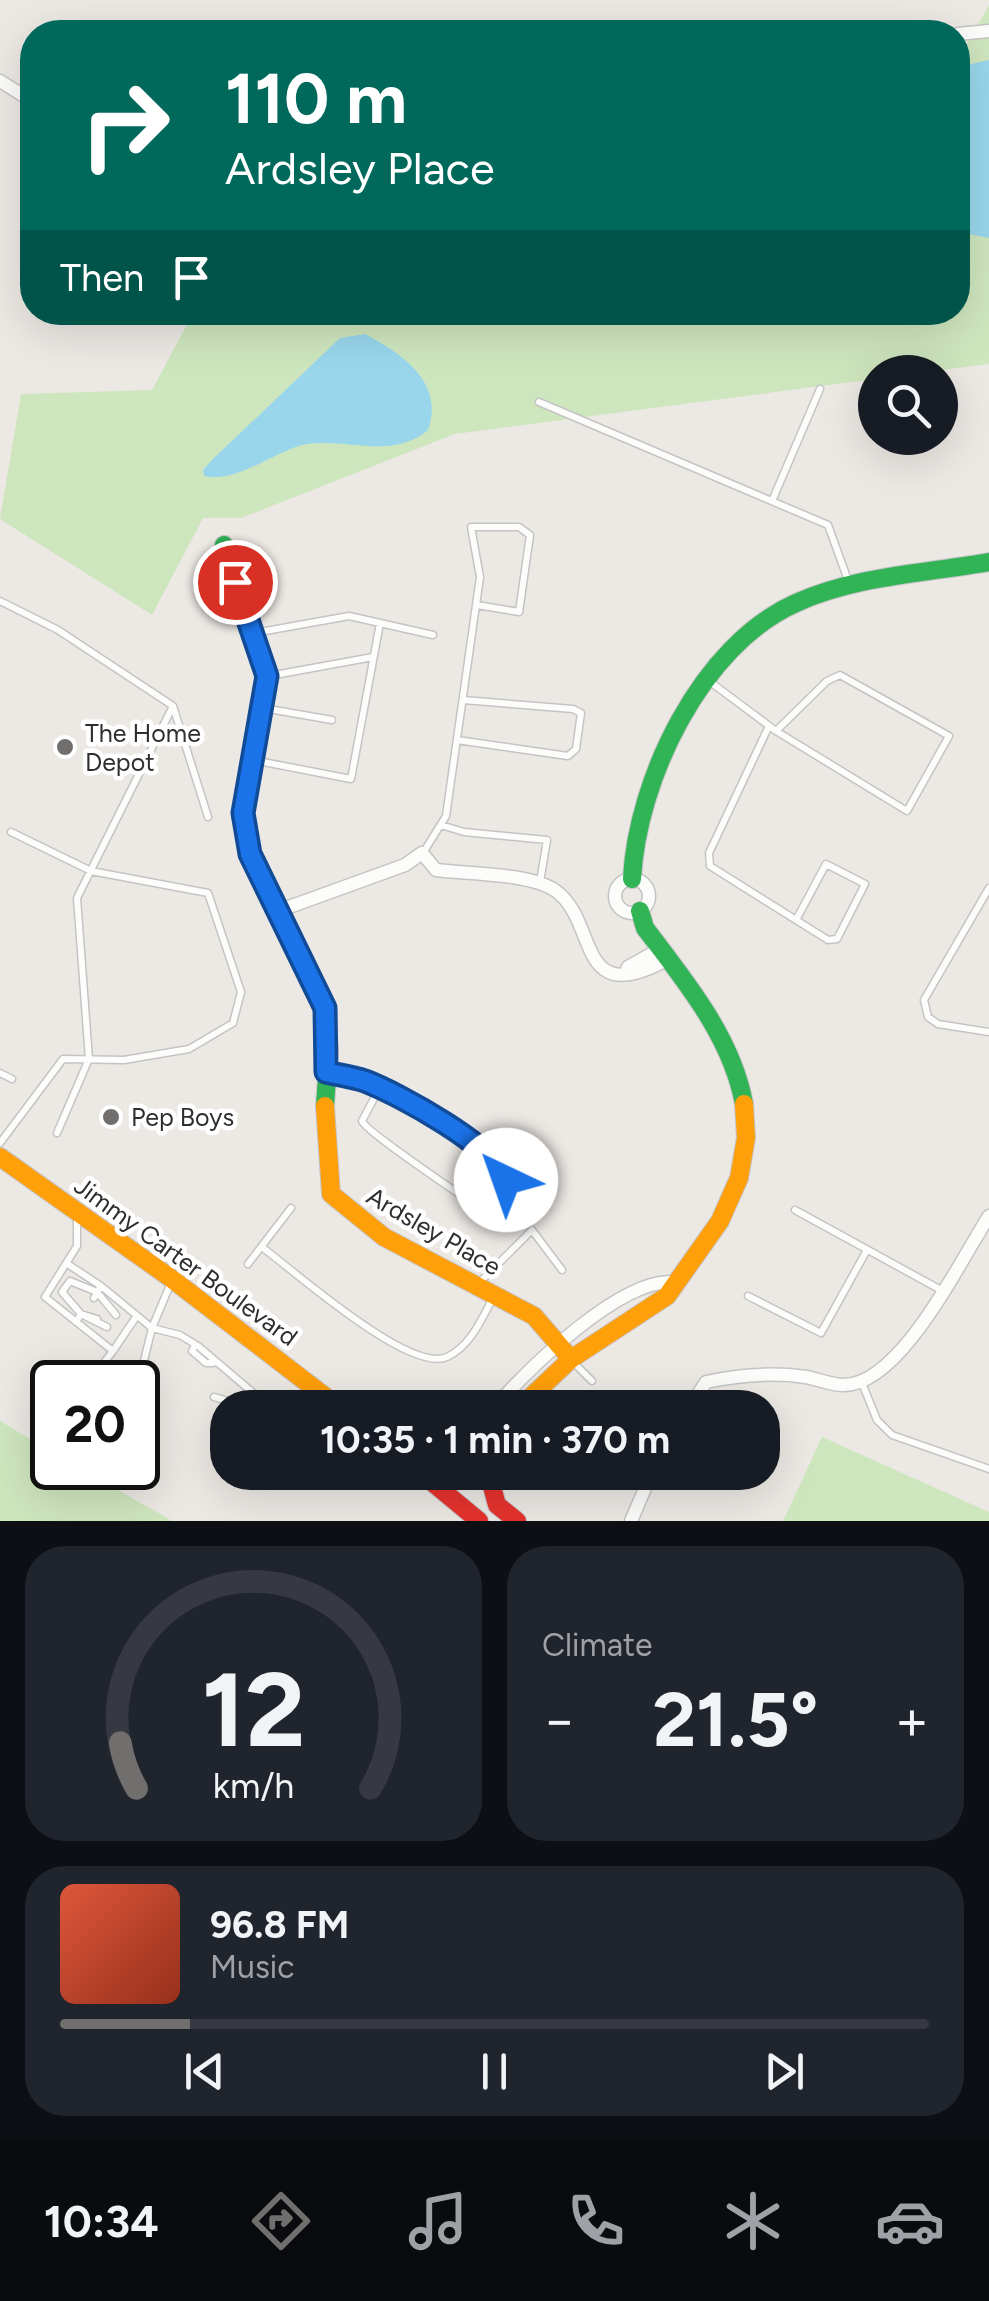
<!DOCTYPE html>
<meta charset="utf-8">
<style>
:root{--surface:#171b24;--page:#20242c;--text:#f1f3f6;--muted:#9ea1a6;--line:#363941;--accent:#706f6e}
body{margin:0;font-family:Figtree,sans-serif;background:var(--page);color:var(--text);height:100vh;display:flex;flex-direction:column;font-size:38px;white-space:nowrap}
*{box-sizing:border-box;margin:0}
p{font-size:32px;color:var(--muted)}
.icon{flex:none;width:55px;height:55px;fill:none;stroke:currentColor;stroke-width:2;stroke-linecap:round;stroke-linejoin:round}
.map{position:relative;height:1521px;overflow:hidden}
.details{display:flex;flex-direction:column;gap:25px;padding:25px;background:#0d0f14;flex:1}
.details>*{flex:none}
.banner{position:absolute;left:20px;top:20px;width:950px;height:305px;border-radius:40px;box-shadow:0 10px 40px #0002;background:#00695c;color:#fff;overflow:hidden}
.tools{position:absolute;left:858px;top:355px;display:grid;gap:20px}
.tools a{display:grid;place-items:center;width:100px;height:100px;border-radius:50%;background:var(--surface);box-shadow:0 10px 40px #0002;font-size:50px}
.speed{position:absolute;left:30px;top:1360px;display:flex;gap:20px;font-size:50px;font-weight:700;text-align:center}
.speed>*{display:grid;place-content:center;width:130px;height:130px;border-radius:50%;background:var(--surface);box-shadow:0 10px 40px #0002;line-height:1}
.speed .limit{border:5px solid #111;border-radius:15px;background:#fff;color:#111}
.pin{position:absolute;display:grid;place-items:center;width:85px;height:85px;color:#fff;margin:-42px;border:5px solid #fff;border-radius:50%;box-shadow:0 2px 10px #0007}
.me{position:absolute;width:110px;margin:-55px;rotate:318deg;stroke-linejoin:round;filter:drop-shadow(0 0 8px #0008)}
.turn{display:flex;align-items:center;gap:35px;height:210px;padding:0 40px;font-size:45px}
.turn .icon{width:130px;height:130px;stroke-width:2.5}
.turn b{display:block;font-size:70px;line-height:85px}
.then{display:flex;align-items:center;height:95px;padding:0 40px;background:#0003;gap:20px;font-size:38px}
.big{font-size:75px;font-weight:700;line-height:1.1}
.details .widget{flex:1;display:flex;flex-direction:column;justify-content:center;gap:15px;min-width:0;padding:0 35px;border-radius:40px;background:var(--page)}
.details .dial{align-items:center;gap:0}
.dial svg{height:260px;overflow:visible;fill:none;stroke:var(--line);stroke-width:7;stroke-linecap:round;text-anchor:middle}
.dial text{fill:var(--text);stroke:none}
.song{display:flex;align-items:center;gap:30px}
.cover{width:120px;height:120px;border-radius:15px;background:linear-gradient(135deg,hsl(10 70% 55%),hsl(10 70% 35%))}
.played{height:10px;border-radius:5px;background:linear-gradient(90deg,var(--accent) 15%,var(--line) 15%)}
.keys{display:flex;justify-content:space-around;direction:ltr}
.heat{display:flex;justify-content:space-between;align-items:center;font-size:55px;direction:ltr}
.details .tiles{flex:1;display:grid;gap:25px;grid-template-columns:1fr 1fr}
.widget:last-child{grid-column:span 2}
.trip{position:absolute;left:210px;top:1390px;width:570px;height:100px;border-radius:40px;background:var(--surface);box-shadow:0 10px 40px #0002;font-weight:700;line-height:100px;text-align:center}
.tab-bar{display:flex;height:160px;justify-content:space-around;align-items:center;background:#090b0e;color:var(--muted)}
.tab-bar .icon{width:70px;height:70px}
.tab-bar .current{color:var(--accent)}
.tab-bar b{font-size:45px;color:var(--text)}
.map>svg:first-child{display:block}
</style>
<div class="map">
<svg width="989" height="1521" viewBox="0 0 989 1521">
<rect width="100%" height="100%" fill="#ece8e4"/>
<path fill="#cee6be" d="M989,5V364L926,372H875V379L455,434L241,518H203L152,615L0,519L21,394L152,390L193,313L958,312V60Z
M0,1421L52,1452V1468H80L172,1521H0Z
M822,1437L989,1512V1521H783Z"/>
<path fill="#99d6ec" d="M989,60V238L958,232V67Z
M365,334C402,354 445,382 428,430C392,460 350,438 307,444C276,449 239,484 204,476L203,470L214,458L340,338Z"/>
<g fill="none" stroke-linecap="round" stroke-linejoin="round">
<defs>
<path id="lane" d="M117,312L121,316L138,312
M539,402L828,525L849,583
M772,501L820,389
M0,601L58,630L173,706L208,817
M254,633L349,616L433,635
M269,676L373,657
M709,681L776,731L907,811L949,736L840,675L827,681L776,731
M263,708L332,720
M769,726L709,853L710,866L828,940L837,939L865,884L826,864L796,920
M457,740L568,756L576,749L581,713L573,709L463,700
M253,760L351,779L380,623
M441,825L464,832L547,840L540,882
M423,853L446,816L480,577L471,527H519L530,535L519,612L477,605
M989,888L924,1000L928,1017L938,1024L989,1032
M0,1073L12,1079
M332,1074C373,1083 495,1138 506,1180L493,1205L480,1209C462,1195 366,1132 362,1121L379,1089
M57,1133L89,1059L77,898L173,706
M0,1143L63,1059L124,1060L189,1049L233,1023L241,992L208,893L91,871L11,832
M795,1210L941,1290
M77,1217V1246L45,1297L113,1351L89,1382
M263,1248C294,1271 410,1374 447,1357C471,1346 482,1318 494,1296
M248,1264L291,1208
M69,1265L101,1286L94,1298
M477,1285L532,1230L562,1270
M101,1286L152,1328L180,1335L198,1346L271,1408
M748,1296L821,1333L867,1250
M97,1319L81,1314L107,1327
M76,1322L81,1314L62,1292L70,1281L97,1292L116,1315
M194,1347L192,1351L206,1363H213
M113,1351L136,1317
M571,1360L592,1381
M862,1383L877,1420L892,1435L989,1469
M138,1385L152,1328L170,1285
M214,1397L252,1408
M303,1408L315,1393
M138,1432L141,1433
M218,1447L228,1439
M345,1472L353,1479"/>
<path id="street" d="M958,34L989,31
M0,81L32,101
M615 896a17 17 0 1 1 34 0a17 17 0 1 1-34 0Z
M278,911L405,865L422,853L436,870C467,874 531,873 556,891C599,922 575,1011 668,959
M625,974L628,967L660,949
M494,1408C529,1368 619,1280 672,1282
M689,1408L706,1382C739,1375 772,1372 806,1377C818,1379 831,1385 843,1385C900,1386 960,1261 989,1216
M446,1494L462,1472
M631,1521L652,1472"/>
<path id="fast" d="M224,545L267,676L243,813L251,855L325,1008L329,1048L325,1106
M632,879C637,780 701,645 796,603C855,576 926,573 989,562
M640,911L645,928C685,981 732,1037 744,1104"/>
<path id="slow" d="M325,1106L331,1194L384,1237L534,1316L571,1359
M0,1157L172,1279L340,1408
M519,1408L571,1359L667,1296L720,1221L739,1178L746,1138L744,1104"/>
<path id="jam" d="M420,1472L479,1521
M488,1472L497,1505L517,1521"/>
</defs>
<use href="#lane" stroke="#c5c4c5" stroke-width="9"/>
<use href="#street" stroke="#c5c4c5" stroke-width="15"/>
<use href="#fast" stroke="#c5c4c5" stroke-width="20"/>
<use href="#slow" stroke="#c5c4c5" stroke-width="20"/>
<use href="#jam" stroke="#c5c4c5" stroke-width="20"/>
<use href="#lane" stroke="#fcfcfb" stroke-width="6"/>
<use href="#street" stroke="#fcfcfb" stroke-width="12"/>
<use href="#fast" stroke="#30b455" stroke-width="18"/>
<use href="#slow" stroke="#ff9f0a" stroke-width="18"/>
<use href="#jam" stroke="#e5322d" stroke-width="18"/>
</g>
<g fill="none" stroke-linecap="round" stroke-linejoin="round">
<defs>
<path id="route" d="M235,582L267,676L243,813L250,854L325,1008L326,1072C339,1075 353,1077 365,1081C397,1093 498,1148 506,1180"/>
</defs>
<use href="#route" stroke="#114b97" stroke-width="25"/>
<use href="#route" stroke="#1a73e8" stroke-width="18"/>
</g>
<g fill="#706f6e" stroke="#fff" stroke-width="4">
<circle cx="65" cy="747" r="10"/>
<circle cx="111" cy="1117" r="10"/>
</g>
<g text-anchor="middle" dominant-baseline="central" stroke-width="9" stroke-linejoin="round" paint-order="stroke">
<g font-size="25" fill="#2e2e2e" stroke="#fff" text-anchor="start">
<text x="85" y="733">The Home<tspan x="85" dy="29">Depot</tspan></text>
<text x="131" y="1117">Pep Boys</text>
</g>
<g font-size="25" fill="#2e2e2e" stroke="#fff">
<text transform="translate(434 1231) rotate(30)">Ardsley Place</text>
<text transform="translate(186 1261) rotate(36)">Jimmy Carter Boulevard</text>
</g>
</g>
</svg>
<div class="tools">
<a><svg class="icon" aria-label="search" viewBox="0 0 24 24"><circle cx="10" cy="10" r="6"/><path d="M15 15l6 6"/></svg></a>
</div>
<div class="speed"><div class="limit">20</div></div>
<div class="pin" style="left:235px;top:582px;background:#d93025"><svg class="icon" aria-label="arrive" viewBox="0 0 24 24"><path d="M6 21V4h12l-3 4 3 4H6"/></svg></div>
<svg class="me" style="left:506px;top:1180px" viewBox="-20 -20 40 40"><circle r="19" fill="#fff"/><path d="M0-13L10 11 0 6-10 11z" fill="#1a73e8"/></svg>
<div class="trip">10:35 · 1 min · 370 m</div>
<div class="banner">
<div class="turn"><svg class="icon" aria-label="right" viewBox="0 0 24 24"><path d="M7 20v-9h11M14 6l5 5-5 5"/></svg><div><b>110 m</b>Ardsley Place</div></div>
<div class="then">Then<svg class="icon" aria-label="arrive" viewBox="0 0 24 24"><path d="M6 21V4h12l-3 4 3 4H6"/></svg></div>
</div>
</div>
<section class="details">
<div class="tiles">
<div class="widget dial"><svg viewBox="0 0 100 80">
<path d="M14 69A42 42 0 1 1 86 69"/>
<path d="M14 69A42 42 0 0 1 9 55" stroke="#706f6e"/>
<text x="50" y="56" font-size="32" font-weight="700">12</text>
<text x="50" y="72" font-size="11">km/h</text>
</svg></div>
<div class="widget"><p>Climate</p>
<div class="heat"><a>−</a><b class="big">21.5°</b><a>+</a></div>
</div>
<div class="widget">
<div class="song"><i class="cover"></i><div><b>96.8 FM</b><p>Music</p></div></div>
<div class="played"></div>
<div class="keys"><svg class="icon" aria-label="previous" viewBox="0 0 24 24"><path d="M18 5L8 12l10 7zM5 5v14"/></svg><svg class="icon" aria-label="pause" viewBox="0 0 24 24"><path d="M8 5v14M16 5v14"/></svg><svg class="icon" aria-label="next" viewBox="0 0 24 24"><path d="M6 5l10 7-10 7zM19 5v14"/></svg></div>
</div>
</div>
</section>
<nav class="tab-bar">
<b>10:34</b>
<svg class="icon current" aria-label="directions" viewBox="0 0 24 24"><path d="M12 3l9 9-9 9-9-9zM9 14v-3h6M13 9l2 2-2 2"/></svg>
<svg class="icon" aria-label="music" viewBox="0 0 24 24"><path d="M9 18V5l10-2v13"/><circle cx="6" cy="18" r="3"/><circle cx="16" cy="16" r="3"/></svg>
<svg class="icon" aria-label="phone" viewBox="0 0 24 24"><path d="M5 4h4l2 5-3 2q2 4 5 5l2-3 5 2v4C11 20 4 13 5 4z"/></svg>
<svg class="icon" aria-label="climate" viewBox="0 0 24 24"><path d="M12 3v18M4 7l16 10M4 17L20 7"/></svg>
<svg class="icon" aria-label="car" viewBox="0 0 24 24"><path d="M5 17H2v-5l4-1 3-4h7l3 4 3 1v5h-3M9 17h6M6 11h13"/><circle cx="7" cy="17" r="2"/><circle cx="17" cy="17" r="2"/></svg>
</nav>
